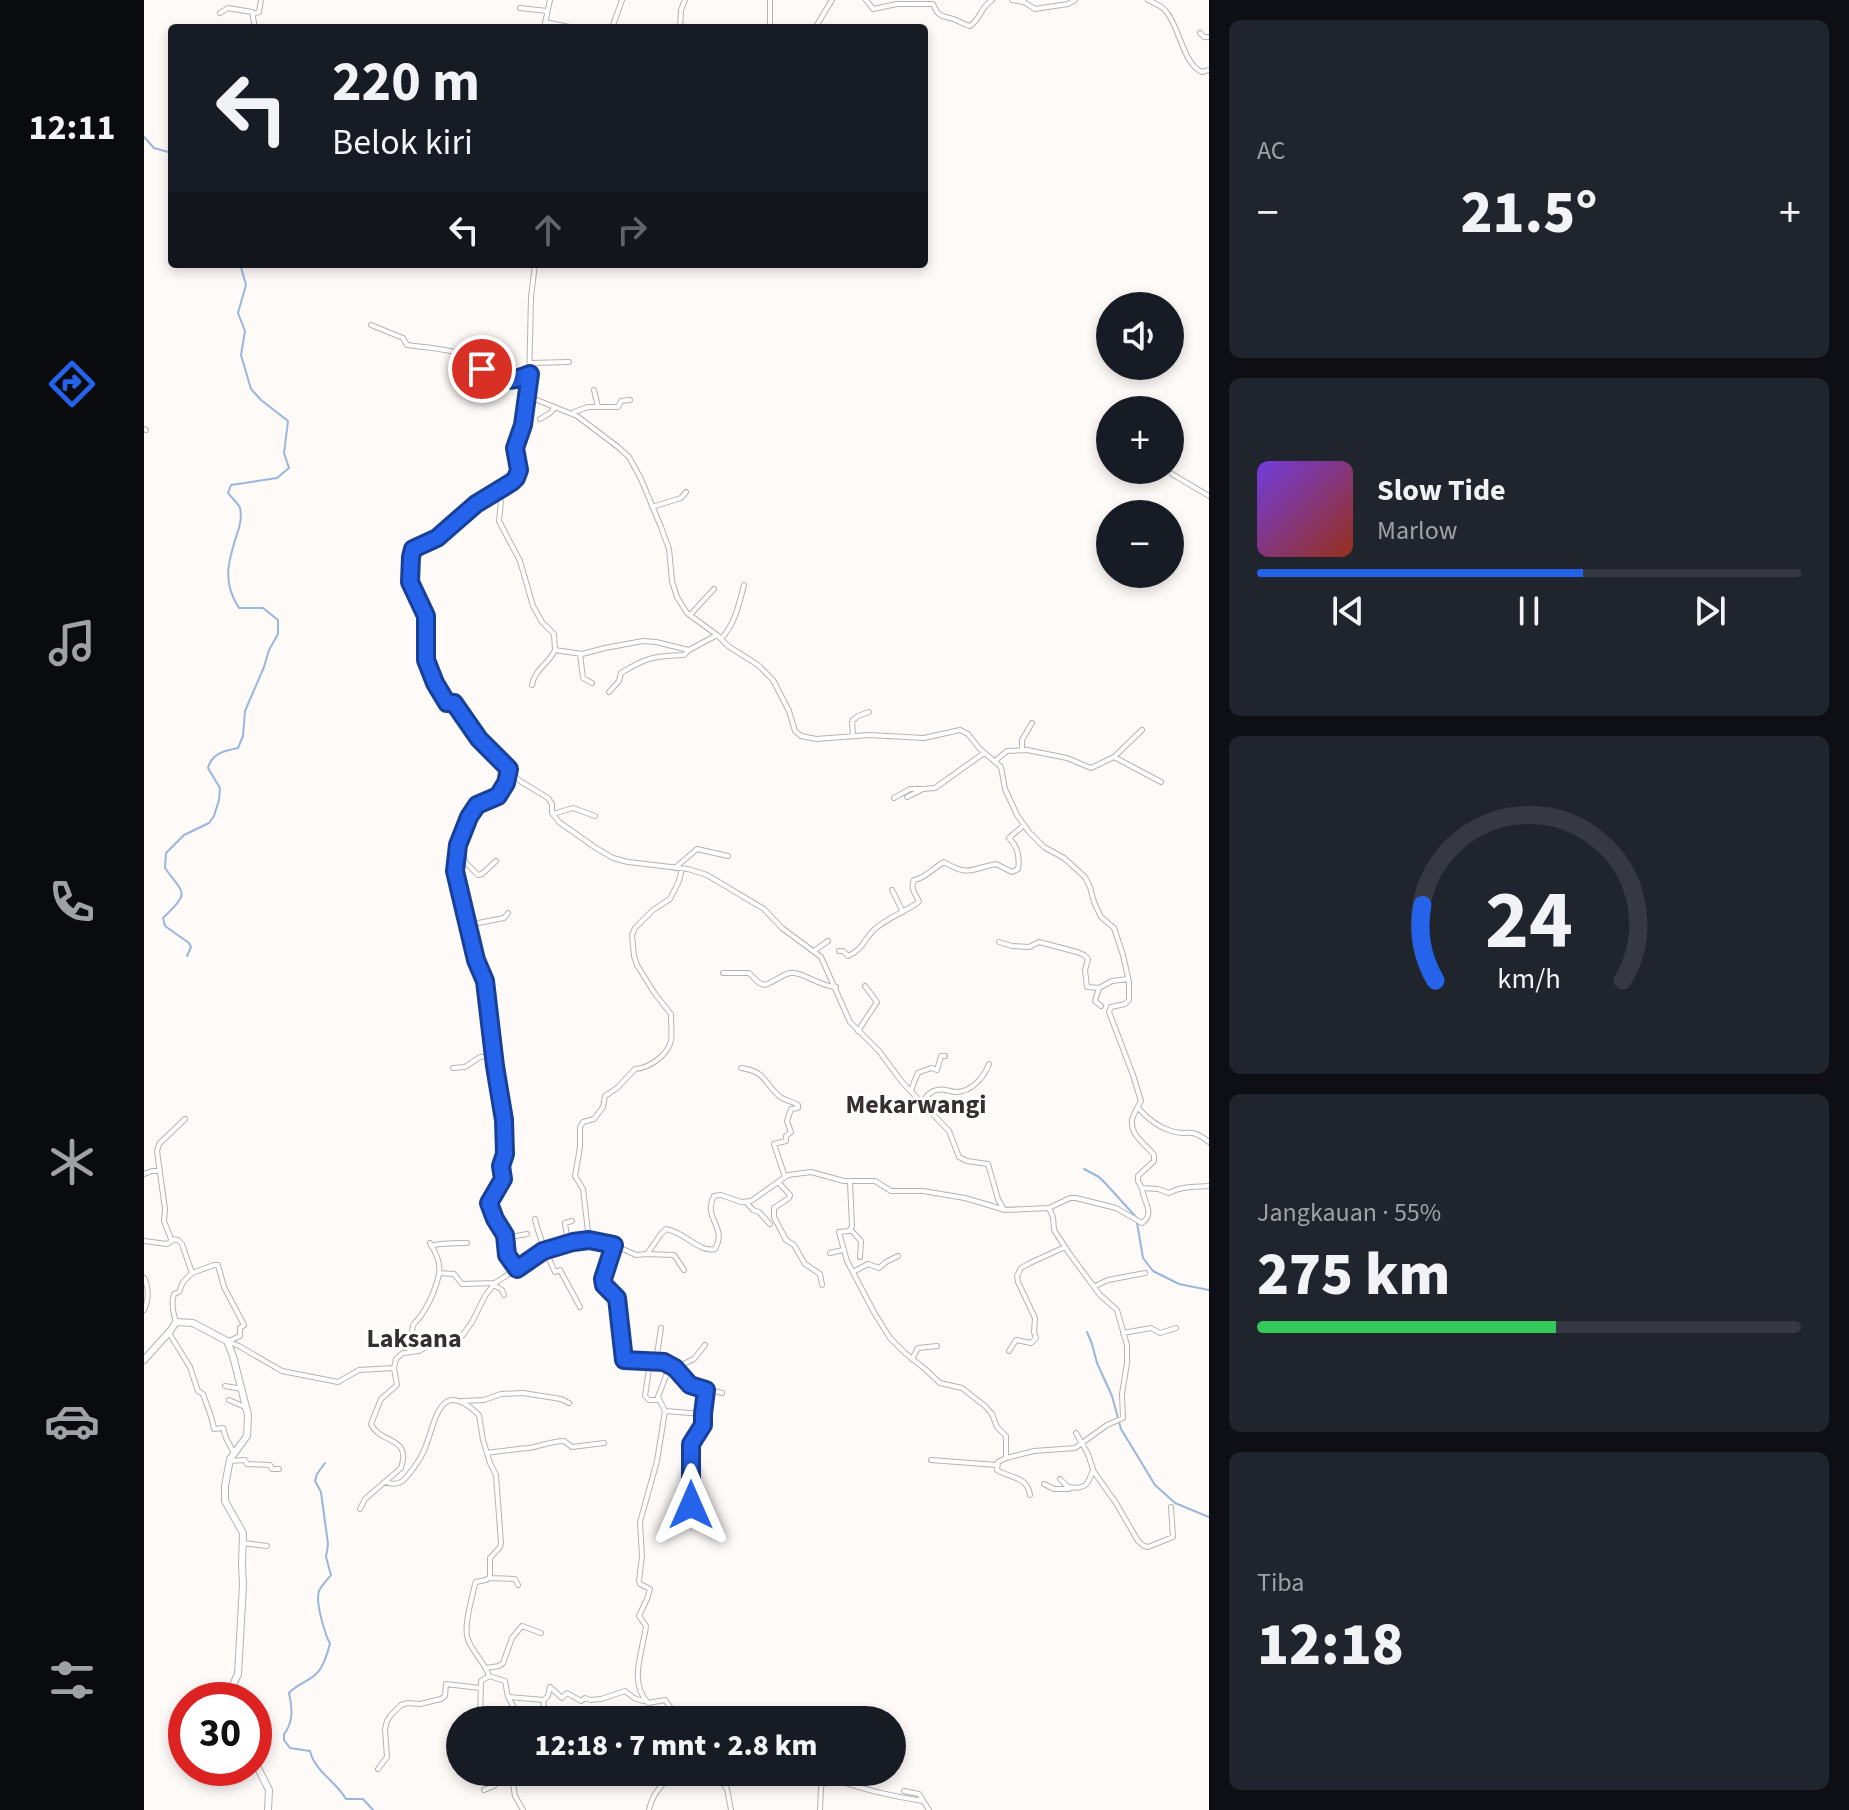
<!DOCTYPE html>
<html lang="id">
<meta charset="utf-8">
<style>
:root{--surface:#171b24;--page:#20242c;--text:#f1f3f6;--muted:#9ea1a6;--line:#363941;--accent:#2563eb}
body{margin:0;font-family:"Source Sans 3",sans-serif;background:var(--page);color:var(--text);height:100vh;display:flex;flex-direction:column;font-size:30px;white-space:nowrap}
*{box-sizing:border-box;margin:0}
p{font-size:26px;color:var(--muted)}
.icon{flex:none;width:44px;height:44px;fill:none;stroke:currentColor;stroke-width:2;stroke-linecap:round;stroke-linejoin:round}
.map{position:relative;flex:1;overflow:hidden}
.side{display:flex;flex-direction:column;gap:20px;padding:20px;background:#0d0f14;width:640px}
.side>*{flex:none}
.top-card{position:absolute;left:24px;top:24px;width:760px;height:244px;border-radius:8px;box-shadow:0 4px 12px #0003;background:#171b24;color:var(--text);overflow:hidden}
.tools{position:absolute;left:952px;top:292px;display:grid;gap:16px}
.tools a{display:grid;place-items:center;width:88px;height:88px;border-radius:50%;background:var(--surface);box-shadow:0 4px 12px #0003;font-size:40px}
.speed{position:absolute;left:24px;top:1682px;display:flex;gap:16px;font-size:40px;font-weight:700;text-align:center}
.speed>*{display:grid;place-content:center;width:104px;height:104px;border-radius:50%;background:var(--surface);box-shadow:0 4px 12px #0003;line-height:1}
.speed .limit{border:12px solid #d22;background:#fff;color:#111}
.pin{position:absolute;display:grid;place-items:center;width:68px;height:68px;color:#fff;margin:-34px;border:4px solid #fff;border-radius:50%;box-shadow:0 2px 8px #0007}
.me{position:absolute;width:88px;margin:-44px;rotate:0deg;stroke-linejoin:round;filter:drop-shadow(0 0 6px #0008)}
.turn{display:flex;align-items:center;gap:28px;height:168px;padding:0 32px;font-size:36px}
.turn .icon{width:104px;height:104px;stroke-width:2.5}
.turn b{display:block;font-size:56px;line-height:68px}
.lanes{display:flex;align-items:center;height:76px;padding:0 32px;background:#0003;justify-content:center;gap:40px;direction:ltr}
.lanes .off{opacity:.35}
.big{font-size:60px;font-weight:800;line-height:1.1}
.side .card{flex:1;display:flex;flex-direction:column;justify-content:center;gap:12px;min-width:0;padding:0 28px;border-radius:12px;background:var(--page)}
.side .dial{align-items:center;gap:0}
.dial svg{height:208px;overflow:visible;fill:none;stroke:var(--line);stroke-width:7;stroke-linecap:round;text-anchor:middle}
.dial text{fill:var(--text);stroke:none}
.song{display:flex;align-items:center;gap:24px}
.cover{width:96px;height:96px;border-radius:12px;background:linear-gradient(135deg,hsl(260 70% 55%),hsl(10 70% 35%))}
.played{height:8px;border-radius:4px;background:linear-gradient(90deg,var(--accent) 60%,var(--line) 60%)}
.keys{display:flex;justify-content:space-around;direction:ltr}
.heat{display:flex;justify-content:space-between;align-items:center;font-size:44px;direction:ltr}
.charge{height:12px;border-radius:6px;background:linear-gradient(90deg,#34c759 55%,var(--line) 0)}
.trip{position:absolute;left:302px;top:1706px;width:460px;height:80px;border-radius:40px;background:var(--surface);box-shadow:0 4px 12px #0003;font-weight:800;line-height:80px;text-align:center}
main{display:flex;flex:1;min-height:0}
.dock{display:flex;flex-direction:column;width:144px;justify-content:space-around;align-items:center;background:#090b0e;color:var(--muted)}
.dock .icon{width:56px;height:56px}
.dock .active{color:var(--accent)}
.dock b{font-size:36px;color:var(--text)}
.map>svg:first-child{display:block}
</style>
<main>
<nav class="dock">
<b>12:11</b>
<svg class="icon active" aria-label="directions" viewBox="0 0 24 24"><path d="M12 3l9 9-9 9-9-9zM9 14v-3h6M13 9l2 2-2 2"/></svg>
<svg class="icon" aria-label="music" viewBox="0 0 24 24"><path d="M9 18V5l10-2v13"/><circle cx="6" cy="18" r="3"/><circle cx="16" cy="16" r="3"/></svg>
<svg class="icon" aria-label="phone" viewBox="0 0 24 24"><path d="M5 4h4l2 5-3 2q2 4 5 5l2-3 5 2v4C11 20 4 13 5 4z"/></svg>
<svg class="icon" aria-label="climate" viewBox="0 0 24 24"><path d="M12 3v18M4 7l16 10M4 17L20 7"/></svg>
<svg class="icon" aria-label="car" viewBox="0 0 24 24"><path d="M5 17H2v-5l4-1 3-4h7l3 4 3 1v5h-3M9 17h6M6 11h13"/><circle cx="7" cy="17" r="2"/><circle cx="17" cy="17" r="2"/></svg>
<svg class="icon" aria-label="filters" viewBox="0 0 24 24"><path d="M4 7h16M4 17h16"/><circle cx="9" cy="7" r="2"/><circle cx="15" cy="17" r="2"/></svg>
</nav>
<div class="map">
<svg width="1065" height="1810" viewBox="0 0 1065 1810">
<rect width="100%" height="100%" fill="#fefaf8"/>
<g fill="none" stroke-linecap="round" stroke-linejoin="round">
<path stroke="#99b6de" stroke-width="2" d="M0,137L10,148L28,153
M43,956L47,947L45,943L21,926L19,918C46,891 41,896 21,868L22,853L40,835L65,823L70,816L75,800L76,788L64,768C68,753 80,751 94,748L99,736L101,711L120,667L125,650L134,634V620L119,608H95C78,582 84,562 93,534C96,527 98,516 96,508C94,503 87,497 84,493L87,485L133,478L145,468L140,453L144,421L117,400L107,389L97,355L101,331L94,313L102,285L96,264
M940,1169L955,1177L962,1184L992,1217L999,1258L1009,1271L1035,1284L1065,1290
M943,1332L948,1344L953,1363L968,1396L977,1429L1011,1485L1031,1503L1065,1517
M181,1463L173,1474L171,1481L177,1492L184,1544L182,1557L187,1575C183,1580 177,1586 175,1591C171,1602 181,1634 186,1644C183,1654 180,1666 172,1674C164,1682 153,1684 145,1693C148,1707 150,1722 140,1734V1740L146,1748L166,1751C171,1772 192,1781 202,1799H219L229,1810"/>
<defs>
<path id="minor" d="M722,0L729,9L753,4H789C796,21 800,14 814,21C818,23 821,25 826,26C838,17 835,9 848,0
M868,0L880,2L891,9L924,4L931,0
M1004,0C1010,3 1016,5 1021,10C1036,26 1038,63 1058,72L1065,70
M376,8L403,11
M76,13L84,8L108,12L111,28
M109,14L115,12L117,0
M401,22L430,28
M400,28L406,0
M468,28L478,0
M536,28L537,10L541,0
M626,28V0
M671,28L688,0
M1056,33L1060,37H1065
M391,264L387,297L385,384L379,425L371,448L375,468L374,473L368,482L332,504L293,538L269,549L267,557L266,582L282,616L281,649L282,660L291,683L303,703H310L335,739L376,781L404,798L408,804V813L415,822L452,848L469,858L484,862L544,869L563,875L620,909L638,928L677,957L706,1022L735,1051L758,1082L805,1131L815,1157L823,1161L844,1164L854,1199L860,1210L905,1208L926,1198H932L972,1208L998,1223C1012,1213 999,1202 998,1188L1014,1189L1025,1193C1037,1186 1052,1187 1065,1186
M227,325L259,338L263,345C283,348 314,349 331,360C337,364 335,364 339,370C350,385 370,381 385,374
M386,363L425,362
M320,366L337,369
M450,390L454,407
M383,396L433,416L474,447L485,457L497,479L517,527L525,549L528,581L533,597L543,613L573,635
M430,412L444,407H474L477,401L486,400
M396,419L406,413L411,407
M0,429L2,430
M1028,474L1065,496
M354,491L357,501L355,521L376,561L389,606L398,622L410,634L411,650L438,654L461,648L499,641L512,642L545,650L573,635L584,646L614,665L629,680L645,711L651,731L657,736L672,739L725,735L780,738L816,730L824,734L835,748L857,767L861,789L873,815L885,832L900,847L920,858L941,877L946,887L950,902L957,917L970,928L979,955L985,982V1000L981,1004L967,1007L965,1012L989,1075L997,1101C994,1107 989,1114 988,1120C986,1136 1002,1144 1010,1155V1161L994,1176V1181L998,1188
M508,507L537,498L542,492
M546,615L570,589
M577,639C591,624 595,604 600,585
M436,654L439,678L448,683
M388,685C391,668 405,664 411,650
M465,692L475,681L477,673C503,657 510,656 540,655L545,650
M709,736L708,721L714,716L725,712
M878,750V740L888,723
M970,757L1017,782
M851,761L863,751L883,750L923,758L947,768L970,757L998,730
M365,770L362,783L354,796L333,805L325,817L314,845L311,871L332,960L341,981L351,1066L360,1120L361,1154L357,1166L359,1179L345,1203L351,1219L361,1235L363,1255L373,1269
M763,797L779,789L791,788L840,753
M750,798L766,789H777
M409,814L429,808L451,816
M314,845L319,851L321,862L334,875L338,874L352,861
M531,868L553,849L584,856
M748,890L759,912
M324,925L360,918L364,913
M855,942L868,946L885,947L895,942L933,952L940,955L944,959L941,970L943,987L955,988L968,981L984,979
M670,951L684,941
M695,951H699L704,956C721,948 720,938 732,928C743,919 759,912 772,904L775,901C771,894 766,888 770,880C782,878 789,868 800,862C825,877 826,869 852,864L868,872L874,869C876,857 874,847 865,838L880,825
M579,973H605L615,983L621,985C629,982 638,975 646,973C658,971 676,987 692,987
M955,988L951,1001L957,1006
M714,1031L733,1002L721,986
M309,1068L321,1067L336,1057L349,1056
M597,1068C623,1072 619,1082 635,1096C641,1101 648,1101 654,1105V1108L647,1109L643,1121L647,1132L642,1136V1141L630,1144L641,1177
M767,1092L770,1082L774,1073L787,1068L793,1070L797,1056H801
M778,1102C782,1097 786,1091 793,1090C800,1088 806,1092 812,1092C828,1092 840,1077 845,1064
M994,1108C1003,1118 1014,1127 1027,1131C1046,1137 1044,1126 1065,1142
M0,1174L8,1171H16
M634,1182L646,1195L645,1198L630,1208V1217L642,1240L650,1245L661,1264L676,1274L678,1285
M706,1182L708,1226L705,1231L695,1232L703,1261L731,1314L746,1338L761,1353L781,1369L796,1383L818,1388L841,1406L848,1414L853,1427L862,1436V1458L890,1451L931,1448L963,1425L979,1418L978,1394L983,1363V1345L973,1310L956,1295L925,1253L910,1230L909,1217L905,1208
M602,1202L609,1210L615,1212L626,1224
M391,1219C395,1237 403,1255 411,1272L416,1270L436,1307
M707,1230L717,1241L716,1257
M361,1238L383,1234
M445,1240L439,1189L431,1176L436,1147V1127L439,1122L450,1119L459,1107L461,1096L473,1088L491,1069C505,1068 523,1056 527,1041C528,1038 527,1019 527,1014L511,994L493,965L490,956L488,935L491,928L509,910L526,899L535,881L538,869
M0,1241L23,1244L29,1240
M424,1244L421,1223L428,1221
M470,1245L459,1279L460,1285L473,1298L480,1360C495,1364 511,1358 526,1365L514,1397L521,1411L513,1461L496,1522L498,1556L495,1581L496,1584L506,1589L503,1599L495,1616L502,1626C499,1651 484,1682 504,1703L521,1700L532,1715L543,1720
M287,1246C295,1243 315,1243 323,1243
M686,1253L699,1250
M503,1254L517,1234L522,1229C541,1232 555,1253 571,1249C584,1227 558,1218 570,1196L577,1195L597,1202L607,1201L644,1175L667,1172L700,1181H731L747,1191H779L821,1198L858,1209
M709,1272L724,1264L735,1268L742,1262L754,1256
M48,1273L70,1265H74L80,1287L100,1325L96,1328V1336L85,1341
M295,1273L310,1274L318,1284L351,1283
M0,1278C5,1287 5,1300 0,1310
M350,1285L358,1290L360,1295
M951,1286L964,1280L1001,1273
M32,1322C29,1313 27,1303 30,1294L35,1292L39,1282L48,1273L38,1244L34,1240L27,1239L20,1221L21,1209L13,1151L15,1144L41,1119
M25,1333L46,1367L54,1391L59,1394C63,1406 68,1416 70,1429L79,1428L82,1438L90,1453
M979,1333L1007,1328L1016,1333L1032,1328
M83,1341L95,1346L138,1371L194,1382L215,1370L250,1368L252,1359L259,1353L275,1351L292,1341L318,1336L328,1322L341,1296L351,1283L402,1250L429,1242L445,1240L470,1245L492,1255L503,1254L530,1255L540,1270
M865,1351L872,1340L887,1343L892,1338L890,1332L891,1318L874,1282L873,1276L877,1268L886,1263L921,1247
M265,1352L269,1325C282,1312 291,1292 295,1274C297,1264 291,1251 286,1243
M768,1359L774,1348L793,1346
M512,1361L517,1328
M506,1362L501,1396L505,1400H514
M531,1368L546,1385L578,1393
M531,1368L550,1359L561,1345
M81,1386L98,1389
M85,1400L101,1407
M318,1401L340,1400L357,1394L379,1393L417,1399L425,1403
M521,1411L559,1414L562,1390
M932,1433L944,1454L950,1472L972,1503L994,1541L1000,1546L1004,1547L1029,1537L1027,1507
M343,1453C358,1451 371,1449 385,1448C397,1446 408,1441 420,1441L428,1447L460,1443
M862,1458L854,1462L853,1470C868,1479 883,1476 886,1495
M787,1460L853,1465
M85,1461L101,1460L103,1464L126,1465L128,1469H135
M916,1479L924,1487C941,1490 944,1485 949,1470
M242,1482C255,1487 260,1481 268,1470C273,1463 278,1457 281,1448C293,1417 296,1378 335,1415L339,1440L346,1463L352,1475L357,1543L356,1547L346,1558V1577L342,1580L332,1582L331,1584C328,1599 318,1629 325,1642C331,1655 341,1663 345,1676L361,1681L364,1697L377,1720
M900,1484L910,1489H925
M547,1505C547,1500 546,1496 545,1492C545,1488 546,1449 547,1444C551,1430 560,1433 559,1414
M216,1509L221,1499L257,1468C268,1436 236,1444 227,1424L237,1399L253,1385L250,1368
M99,1543L123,1546
M345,1578L371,1579L374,1585
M342,1668L355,1666L359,1663L368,1638L378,1626L397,1633
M365,1697L400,1700L404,1696L406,1687L418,1698L423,1693L437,1701L441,1698L447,1700L457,1699L481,1691L490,1698L499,1701
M399,1700L402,1720
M336,1720L337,1681L345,1676
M234,1769L243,1757L241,1729L243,1721L247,1715L257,1705L264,1703L276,1704L297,1699L301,1696L302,1684L336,1688
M367,1772L371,1796L379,1810
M571,1772L583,1789L587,1810
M681,1776C713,1788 745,1796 779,1801
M340,1790L350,1786L348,1772
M760,1791L775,1794L785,1810
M505,1810C508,1794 521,1778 536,1772
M676,1810L677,1788L682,1772"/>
<path id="major" d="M0,1360L27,1330L32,1322L49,1323L83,1341L89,1356L104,1415L103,1436L86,1459L81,1486V1501L99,1533L98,1564L99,1585L94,1674L82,1700
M110,1760L125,1790L124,1810"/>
</defs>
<use href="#minor" stroke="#b9b2af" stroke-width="6"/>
<use href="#major" stroke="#b9b2af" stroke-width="8"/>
<use href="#minor" stroke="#fff" stroke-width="4"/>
<use href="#major" stroke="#fff" stroke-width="6"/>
</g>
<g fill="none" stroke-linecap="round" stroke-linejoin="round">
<defs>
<path id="route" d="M338,369C353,383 368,382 386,374L379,425L371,448L375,470L372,478L368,482L332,504L293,538L269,549L267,557L266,582L282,616V660L291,683L303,703H310L335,739L365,769L362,783L354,796L333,805L325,817L314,845L311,871L332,960L341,981L351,1066L360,1120L361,1154L357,1166L359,1179L345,1203L351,1219L361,1235L363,1255L373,1269L399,1251L429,1242L445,1240L470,1245L459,1279L460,1285L473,1298L480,1360L520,1362L531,1368L546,1385L562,1390L559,1414V1425L547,1444V1482L545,1490L548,1498L547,1505"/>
</defs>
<use href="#route" stroke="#184099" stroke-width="20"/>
<use href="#route" stroke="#2563eb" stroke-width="14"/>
</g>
<g text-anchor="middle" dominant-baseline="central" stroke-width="6" stroke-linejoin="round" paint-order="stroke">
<g font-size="26" font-weight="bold" fill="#352f2d" stroke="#fff">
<text x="772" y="1104">Mekarwangi</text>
<text x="270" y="1338">Laksana</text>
</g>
</g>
</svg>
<div class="tools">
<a><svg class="icon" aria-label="sound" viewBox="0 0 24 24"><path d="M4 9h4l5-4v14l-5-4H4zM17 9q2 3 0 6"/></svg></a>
<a>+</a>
<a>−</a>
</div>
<div class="speed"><div class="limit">30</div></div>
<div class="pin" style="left:338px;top:369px;background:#d93025"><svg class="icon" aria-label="arrive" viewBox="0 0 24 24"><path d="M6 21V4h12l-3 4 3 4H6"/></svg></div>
<svg class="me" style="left:547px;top:1505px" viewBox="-20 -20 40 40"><path d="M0-17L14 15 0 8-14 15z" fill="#2563eb" stroke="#fff" stroke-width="4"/></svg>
<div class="trip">12:18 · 7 mnt · 2.8 km</div>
<div class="top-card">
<div class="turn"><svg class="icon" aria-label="left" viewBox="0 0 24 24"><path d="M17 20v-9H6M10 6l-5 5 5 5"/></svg><div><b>220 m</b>Belok kiri</div></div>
<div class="lanes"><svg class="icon" aria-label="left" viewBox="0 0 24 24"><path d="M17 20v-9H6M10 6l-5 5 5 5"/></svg><svg class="icon off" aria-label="ahead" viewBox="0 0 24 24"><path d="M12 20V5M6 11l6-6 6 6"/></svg><svg class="icon off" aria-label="right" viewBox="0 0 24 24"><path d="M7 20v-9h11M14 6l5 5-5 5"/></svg></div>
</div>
</div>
<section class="side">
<div class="card"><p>AC</p>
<div class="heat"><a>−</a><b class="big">21.5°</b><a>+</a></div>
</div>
<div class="card">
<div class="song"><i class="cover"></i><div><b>Slow Tide</b><p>Marlow</p></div></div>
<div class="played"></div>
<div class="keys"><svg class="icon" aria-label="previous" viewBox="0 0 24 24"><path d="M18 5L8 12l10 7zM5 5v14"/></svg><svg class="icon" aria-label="pause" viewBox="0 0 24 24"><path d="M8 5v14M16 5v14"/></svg><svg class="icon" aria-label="next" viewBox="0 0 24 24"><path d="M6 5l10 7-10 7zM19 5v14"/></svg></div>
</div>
<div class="card dial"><svg viewBox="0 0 100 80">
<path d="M14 69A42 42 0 1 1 86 69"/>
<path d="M14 69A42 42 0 0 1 9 40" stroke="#2563eb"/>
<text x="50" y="56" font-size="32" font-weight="700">24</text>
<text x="50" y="72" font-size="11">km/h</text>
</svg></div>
<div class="card"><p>Jangkauan · 55%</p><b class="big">275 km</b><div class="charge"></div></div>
<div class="card"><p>Tiba</p><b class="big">12:18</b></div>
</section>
</main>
